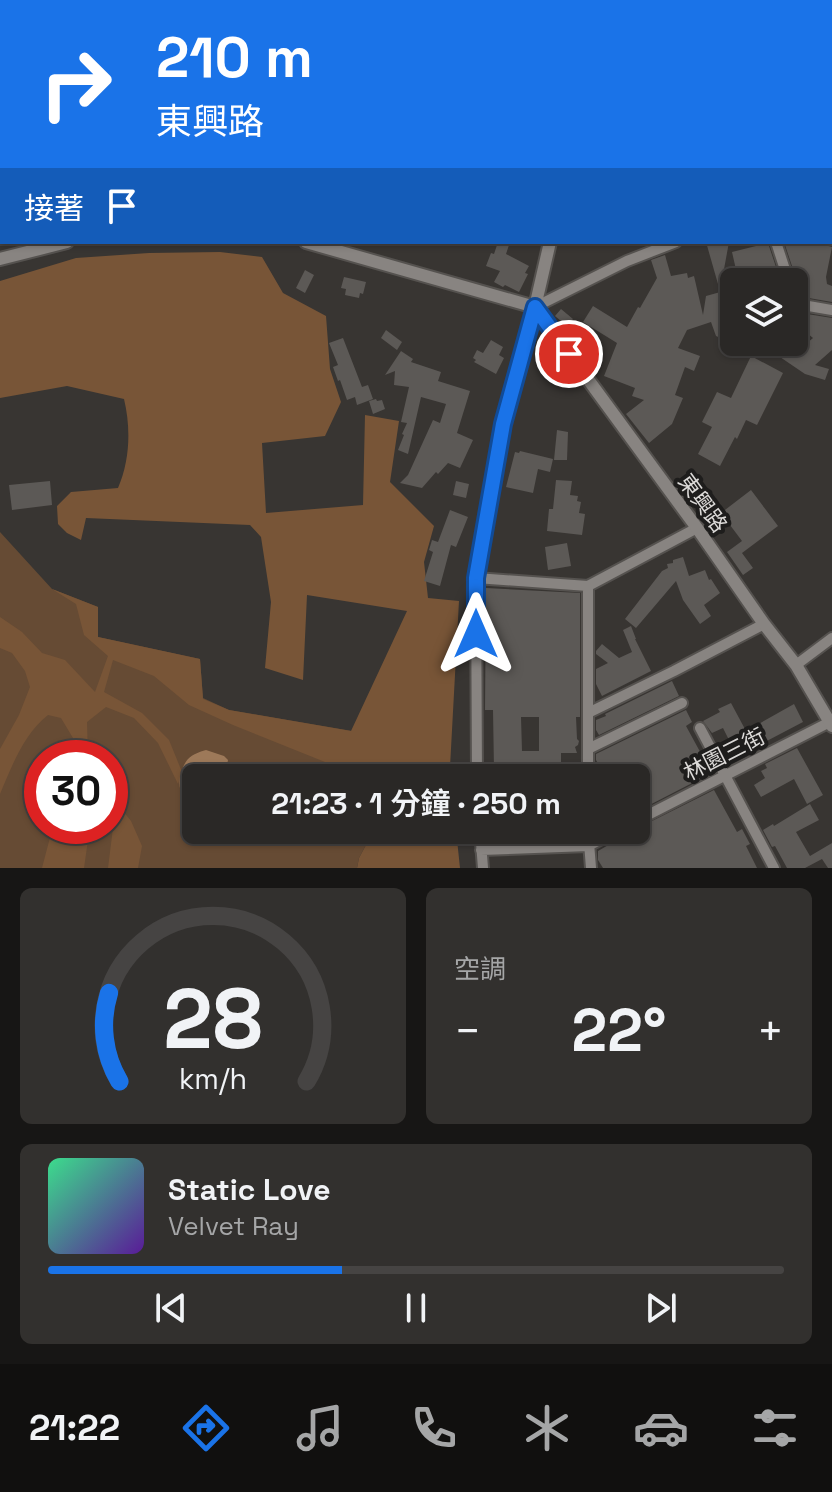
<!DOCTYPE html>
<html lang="zh-TW">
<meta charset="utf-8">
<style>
:root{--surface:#2a2826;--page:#32302e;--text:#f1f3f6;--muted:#a5a6a7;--line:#464443;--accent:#1a73e8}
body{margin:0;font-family:"Space Grotesk","Noto Sans TC",sans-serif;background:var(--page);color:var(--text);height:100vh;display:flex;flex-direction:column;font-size:30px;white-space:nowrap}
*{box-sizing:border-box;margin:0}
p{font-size:26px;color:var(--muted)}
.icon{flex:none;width:44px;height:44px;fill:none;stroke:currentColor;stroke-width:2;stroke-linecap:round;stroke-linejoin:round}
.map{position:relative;height:868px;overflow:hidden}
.side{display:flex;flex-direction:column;gap:20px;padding:20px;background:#171615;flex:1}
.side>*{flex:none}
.hud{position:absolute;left:0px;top:0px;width:832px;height:244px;box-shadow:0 2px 6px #0004,0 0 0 2px var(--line);background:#1a73e8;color:#fff;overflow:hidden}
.buttons{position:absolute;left:720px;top:268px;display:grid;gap:16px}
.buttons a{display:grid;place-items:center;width:88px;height:88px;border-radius:12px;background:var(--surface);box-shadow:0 2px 6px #0004,0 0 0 2px var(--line);font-size:40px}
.speed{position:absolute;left:24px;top:740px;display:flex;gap:16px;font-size:40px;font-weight:700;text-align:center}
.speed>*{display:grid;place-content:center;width:104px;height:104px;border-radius:50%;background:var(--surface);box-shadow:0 2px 6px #0004,0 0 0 2px var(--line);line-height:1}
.speed .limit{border:12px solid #d22;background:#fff;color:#111}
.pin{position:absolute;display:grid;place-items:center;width:68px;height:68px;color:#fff;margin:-34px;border:4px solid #fff;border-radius:50%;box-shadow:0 2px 8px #0007}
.me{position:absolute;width:88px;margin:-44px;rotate:0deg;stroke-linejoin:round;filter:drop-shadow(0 0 6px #0008)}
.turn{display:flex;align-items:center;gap:28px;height:168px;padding:0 24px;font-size:36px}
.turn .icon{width:104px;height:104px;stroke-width:2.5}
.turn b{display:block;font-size:56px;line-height:68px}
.then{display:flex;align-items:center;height:76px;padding:0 24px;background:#0003;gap:16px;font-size:30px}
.big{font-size:60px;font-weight:600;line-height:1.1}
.side .tile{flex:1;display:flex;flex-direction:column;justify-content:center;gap:12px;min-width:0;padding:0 28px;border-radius:12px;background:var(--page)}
.side .dial{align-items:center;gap:0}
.dial svg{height:208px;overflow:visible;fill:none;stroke:var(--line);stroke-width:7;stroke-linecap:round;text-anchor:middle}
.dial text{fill:var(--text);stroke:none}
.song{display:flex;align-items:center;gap:24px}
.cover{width:96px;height:96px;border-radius:12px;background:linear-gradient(135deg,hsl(150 70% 55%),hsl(270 70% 35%))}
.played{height:8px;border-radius:4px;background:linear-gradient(90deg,var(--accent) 40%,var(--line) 40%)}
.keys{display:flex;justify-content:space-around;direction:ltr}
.heat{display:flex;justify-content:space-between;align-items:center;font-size:44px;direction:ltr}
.side .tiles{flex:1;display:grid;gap:20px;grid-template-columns:1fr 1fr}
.tile:last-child{grid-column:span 2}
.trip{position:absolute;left:182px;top:764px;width:468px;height:80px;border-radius:12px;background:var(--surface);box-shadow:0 2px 6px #0004,0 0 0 2px var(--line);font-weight:600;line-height:80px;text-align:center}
.tab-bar{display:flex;height:128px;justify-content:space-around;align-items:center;background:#11100f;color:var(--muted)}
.tab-bar .icon{width:56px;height:56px}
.tab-bar .active{color:var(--accent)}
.tab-bar b{font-size:36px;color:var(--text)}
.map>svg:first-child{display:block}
</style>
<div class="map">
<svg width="832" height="868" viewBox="0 0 832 868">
<rect width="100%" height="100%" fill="#383532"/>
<path fill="#443c35" d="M0,0H99L97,2H2V71L0,72Z"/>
<path fill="#664b34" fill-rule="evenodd" d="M0,532L52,589L98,607V637L200,659L203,698L229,710L352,731L336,766L349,778H196V830H374L359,858L357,868H0ZM42,758H110V826H42Z"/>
<path fill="#785537" d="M220,252L262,257L283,293L326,316L330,369L341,402L325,436L262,443L266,513L363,505L365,415L399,421L390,482L434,526L424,562L428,598L459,601L450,767L451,778H349L335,766L233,725L189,705L154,676L113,660L104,692L142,713L169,740L182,772L178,784L158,743L134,718L106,707L87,722L88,758H71L73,738L61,718L48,715C23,735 12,766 0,794V749L19,715L30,687L25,671L12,653L0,648V617L22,632L42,653L65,660L95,692L108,656L84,635L76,604L52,589L98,607V637L200,659L203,699L229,710L351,731L407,611L307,595L303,680L265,668L271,602L261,537L250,525L86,518L81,540L67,533L58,524L57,506L71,492L118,488C130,460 131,428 124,399L67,386L0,398V281L76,258L149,253Z
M110,795L131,821L142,846L138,868H108L114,820L110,819Z
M53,826H90L84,868H42Z
M374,830H456L460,868H357L359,858Z"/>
<path fill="#9d7959" d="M206,750L224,756L228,760L226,770L212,778H196V801C174,802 177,772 188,759C193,754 199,752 206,750Z"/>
<path fill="#5c5956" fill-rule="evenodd" d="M498,242H510L506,254L529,266L525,273L528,274L519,292L505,285L503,287L494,282L500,271L486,266L491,253L494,254Z
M706,242H729L720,291Z
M784,242H814L832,247L826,277L827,284L832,286V302L803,297L799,290L800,287H795L797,269H793Z
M768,243L781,282H762L759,268L737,274L732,252Z
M665,255L671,276L687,273L688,278L694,276L703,315L706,296L724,291L731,292L730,296H734V311L726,310L734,330V338L732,343L716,336L711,322L687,330L678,348L700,356L694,371L685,367L675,395L683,398L672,424L649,443L626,414L644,400L632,396L635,388L604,376L617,343L583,322L593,306L627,327L638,307L640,308L657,278L651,260Z
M305,270L314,275L305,293L296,288Z
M344,277L366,282L363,294L360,293L359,298L345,295L346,289L341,288Z
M561,309L573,319L567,326L555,316Z
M801,313L832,318V350L815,365L829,369L825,380L805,374L780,357L789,344L799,350L813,338L794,322Z
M386,330L402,342L397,350L381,338Z
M343,338L362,387L368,385L373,399L357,405L355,397L347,400L340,380L338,381L333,367L338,365L329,343Z
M491,340L503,347L499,355L504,358L496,374L474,362L476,360L473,358L477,350L483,353Z
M401,351L413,359L411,362L441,372L438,381L470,391L457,433L473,440L460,468L448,463L438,474L436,472L422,488L400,483L408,475L433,420L440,423L446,404L421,397L408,454L398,450L404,435L402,434L407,423L401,422L409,387L394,385L395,371L385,375Z
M751,356L783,373L757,425L746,420L737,439L735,437L720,466L698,454L712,427L702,422L717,392L731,398Z
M376,399L377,401L382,400L385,409L373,414L369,401Z
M557,430L568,432L567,460H554Z
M520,451L553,459L550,472L538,469L533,493L506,487L515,452L519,453Z
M556,480L572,481L570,495L578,496L577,501L581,502L579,513L585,514L582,535L547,531L549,509H553Z
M50,481L52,505L12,510L9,485Z
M456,481L469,484L466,498L453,495Z
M751,490L778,526L742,553L753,568L743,575L727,552L742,541L721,513Z
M450,510L468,517L456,547L451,545L440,586L424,581L433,552L429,550L432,540L438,542Z
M567,543L571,566L548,570L545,547Z
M683,557L689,576L705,570L709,580L711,579L720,593L704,605L711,616L700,624L683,600L676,581L636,628L625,619L662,571L668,568L667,564L673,563V560Z
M486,588L580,593V717H576L577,739L579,741L578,745L575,747L577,753H561V778H485V769H494L493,710H485ZM521,717H539V751H522Z
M631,626L636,639H635L651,671L602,696L596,684V669L608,663L596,654V651L602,644L619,658L632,652L623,630Z
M672,681L679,696L599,735L596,730V720L606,716L605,714Z
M731,703L746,731L794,704L803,722L727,762L719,747L730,742L723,728L712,733L703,721L720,712L718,709Z
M686,710L692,722L686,726L704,759L693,765L700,779L636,812V778H606L596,760V754Z
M797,748L823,795L807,804L794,779L761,797L754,785L765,778L761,771L767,768L765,764Z
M714,790L737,832L742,829L750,844L746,846L757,868H603L598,860V851L636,829Z
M810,804L819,820L796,832L810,856L832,843V868H828L822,859L805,868H787L775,846L772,847L763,830L773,824L774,826Z"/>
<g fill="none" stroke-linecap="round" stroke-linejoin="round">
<defs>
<path id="minor" d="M776,242L789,282
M794,296L797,304L832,310
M476,578L588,586L697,528
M588,586V778
M796,665L832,638
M588,713L674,671L764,624
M700,728L774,868
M588,749L682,703
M477,778L476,578L503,424L535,307L627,261L676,242
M636,821L830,722
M480,830L483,868
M588,830L591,868
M481,850L588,846L619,830"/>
<path id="tertiary" d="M616,2L617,0
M306,242L535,307
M0,259L67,242
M535,307L697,528L764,624L796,665L832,726
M535,307L550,242"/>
</defs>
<use href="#minor" stroke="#55524f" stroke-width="14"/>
<use href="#tertiary" stroke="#55524f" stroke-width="16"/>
<use href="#minor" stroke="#888481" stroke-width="10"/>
<use href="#tertiary" stroke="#888481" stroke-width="12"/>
<path stroke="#b5b3b0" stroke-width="3" stroke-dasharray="14 14" stroke-linecap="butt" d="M0,93H2
M830,223L832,225"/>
</g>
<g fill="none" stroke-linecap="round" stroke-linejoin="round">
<defs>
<path id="route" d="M476,634V578L503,424L535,307L569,354"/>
</defs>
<use href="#route" stroke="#114b97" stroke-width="20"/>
<use href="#route" stroke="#1a73e8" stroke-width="14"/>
</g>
<g text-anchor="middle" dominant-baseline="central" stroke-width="8" stroke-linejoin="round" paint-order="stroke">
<g font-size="22" fill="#dcdad8" stroke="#1e1d1c">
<text transform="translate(703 503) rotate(54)">東興路</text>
<text transform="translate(724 754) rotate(-27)">林園三街</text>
</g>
</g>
</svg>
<div class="buttons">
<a><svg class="icon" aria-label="layers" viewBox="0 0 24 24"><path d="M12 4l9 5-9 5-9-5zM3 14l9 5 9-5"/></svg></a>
</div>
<div class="speed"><div class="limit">30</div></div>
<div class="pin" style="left:569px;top:354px;background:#d93025"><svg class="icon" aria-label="arrive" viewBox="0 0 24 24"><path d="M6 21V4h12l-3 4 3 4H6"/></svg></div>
<svg class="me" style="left:476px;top:634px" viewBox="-20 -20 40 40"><path d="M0-17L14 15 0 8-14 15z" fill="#1a73e8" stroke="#fff" stroke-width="4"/></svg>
<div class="trip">21:23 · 1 分鐘 · 250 m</div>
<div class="hud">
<div class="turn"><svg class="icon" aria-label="right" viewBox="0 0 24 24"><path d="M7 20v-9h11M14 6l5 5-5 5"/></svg><div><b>210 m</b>東興路</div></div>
<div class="then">接著<svg class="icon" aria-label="arrive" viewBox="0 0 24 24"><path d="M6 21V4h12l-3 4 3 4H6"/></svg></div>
</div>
</div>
<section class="side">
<div class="tiles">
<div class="tile dial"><svg viewBox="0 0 100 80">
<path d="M14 69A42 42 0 1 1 86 69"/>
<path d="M14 69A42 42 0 0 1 10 35" stroke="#1a73e8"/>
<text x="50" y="56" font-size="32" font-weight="700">28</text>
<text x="50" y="72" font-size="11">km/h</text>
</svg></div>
<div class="tile"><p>空調</p>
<div class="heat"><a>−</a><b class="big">22°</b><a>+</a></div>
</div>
<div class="tile">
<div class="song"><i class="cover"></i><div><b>Static Love</b><p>Velvet Ray</p></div></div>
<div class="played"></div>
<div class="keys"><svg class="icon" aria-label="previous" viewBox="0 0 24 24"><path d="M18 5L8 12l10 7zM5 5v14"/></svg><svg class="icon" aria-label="pause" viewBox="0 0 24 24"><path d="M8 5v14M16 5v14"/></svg><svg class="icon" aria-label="next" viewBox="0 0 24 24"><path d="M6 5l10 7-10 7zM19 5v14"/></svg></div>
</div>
</div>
</section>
<nav class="tab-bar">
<b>21:22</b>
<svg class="icon active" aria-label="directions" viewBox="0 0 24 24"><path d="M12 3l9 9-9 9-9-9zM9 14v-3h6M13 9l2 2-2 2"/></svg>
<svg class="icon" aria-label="music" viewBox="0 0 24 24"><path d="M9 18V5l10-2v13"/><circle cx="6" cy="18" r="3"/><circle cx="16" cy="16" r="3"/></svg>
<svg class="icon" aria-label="phone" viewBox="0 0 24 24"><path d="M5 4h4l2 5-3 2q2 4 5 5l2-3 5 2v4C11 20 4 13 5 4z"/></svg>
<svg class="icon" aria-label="climate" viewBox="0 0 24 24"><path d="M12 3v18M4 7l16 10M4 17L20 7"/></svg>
<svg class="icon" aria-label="car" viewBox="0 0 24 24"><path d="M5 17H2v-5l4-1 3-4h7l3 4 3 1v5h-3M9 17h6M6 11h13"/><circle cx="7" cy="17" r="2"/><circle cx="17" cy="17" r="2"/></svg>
<svg class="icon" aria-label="filters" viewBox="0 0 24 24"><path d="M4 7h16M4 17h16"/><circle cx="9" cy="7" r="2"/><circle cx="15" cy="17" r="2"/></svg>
</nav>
